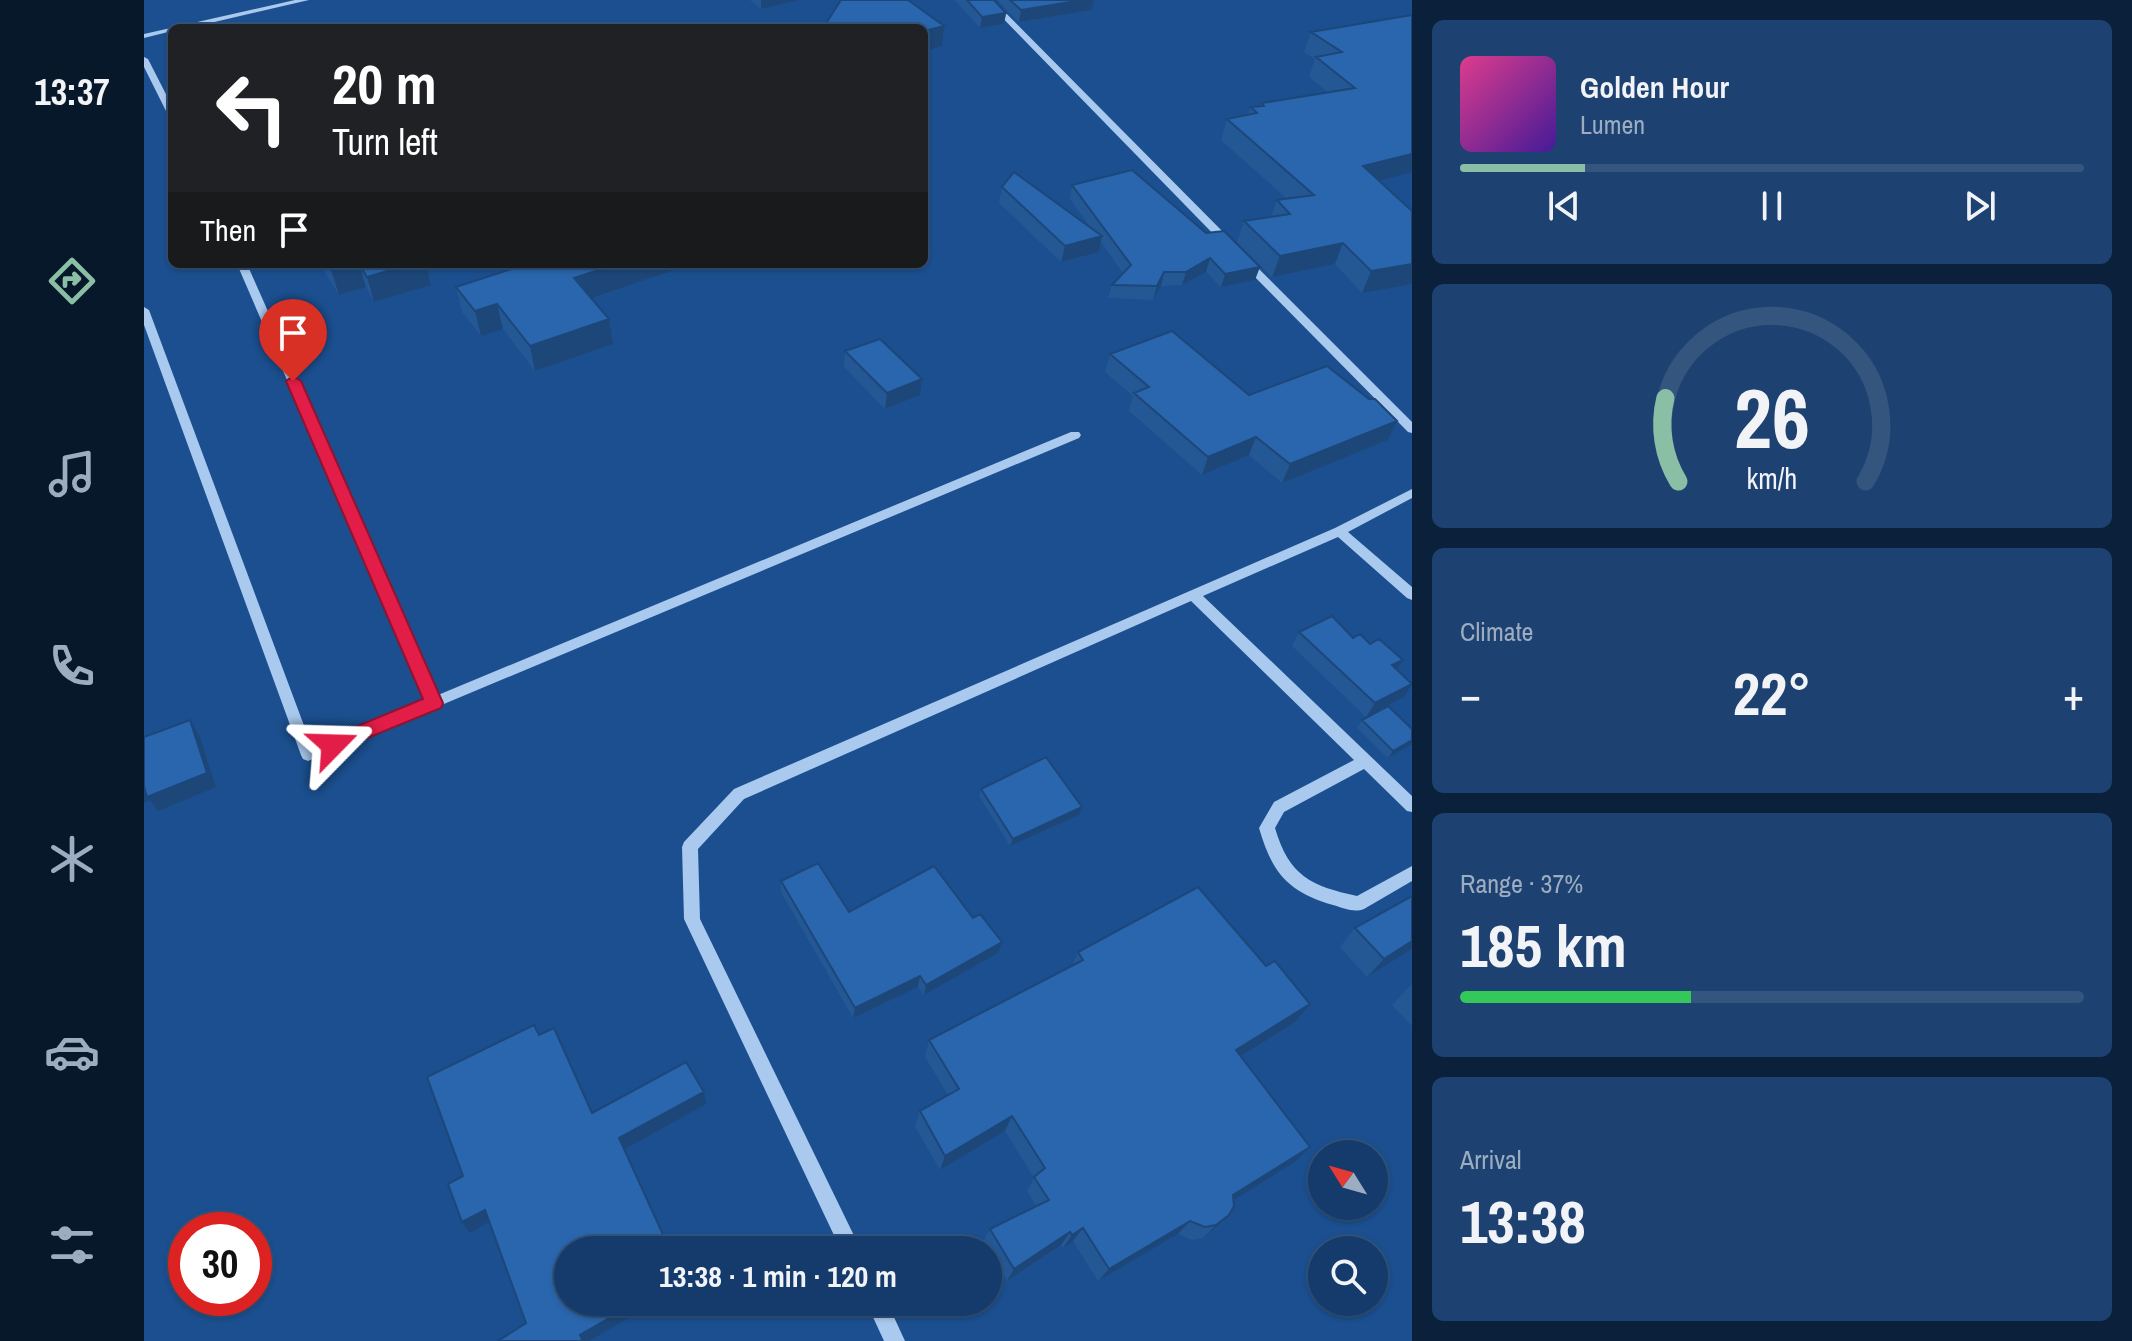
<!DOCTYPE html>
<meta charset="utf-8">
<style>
:root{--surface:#143b6b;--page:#1d4271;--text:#f1f3f6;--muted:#9dadc1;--line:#33557e;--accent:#8abfa5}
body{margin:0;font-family:"Archivo Narrow",sans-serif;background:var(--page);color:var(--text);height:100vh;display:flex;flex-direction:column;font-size:30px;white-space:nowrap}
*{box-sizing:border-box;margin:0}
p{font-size:26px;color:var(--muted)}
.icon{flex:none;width:44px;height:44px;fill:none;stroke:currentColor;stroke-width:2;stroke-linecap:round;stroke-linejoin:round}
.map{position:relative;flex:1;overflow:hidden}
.sheet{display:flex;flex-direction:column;gap:20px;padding:20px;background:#0b203b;width:720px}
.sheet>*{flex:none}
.banner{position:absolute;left:24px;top:24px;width:760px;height:244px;border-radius:12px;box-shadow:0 2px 6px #0004,0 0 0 2px var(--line);background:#202124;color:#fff;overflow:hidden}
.needle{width:52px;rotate:307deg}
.controls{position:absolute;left:1164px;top:1140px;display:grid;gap:16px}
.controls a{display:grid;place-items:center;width:80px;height:80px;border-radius:50%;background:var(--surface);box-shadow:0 2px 6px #0004,0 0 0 2px var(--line);font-size:40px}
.speed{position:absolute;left:24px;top:1212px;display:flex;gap:16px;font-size:40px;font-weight:700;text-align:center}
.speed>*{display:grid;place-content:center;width:104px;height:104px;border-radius:50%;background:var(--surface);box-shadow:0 2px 6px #0004,0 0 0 2px var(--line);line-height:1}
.speed .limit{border:12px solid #d22;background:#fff;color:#111}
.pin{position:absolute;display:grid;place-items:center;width:68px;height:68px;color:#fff;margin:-82px -34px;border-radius:50% 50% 50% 0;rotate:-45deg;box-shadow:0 0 8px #0007}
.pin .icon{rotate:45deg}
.me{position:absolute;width:88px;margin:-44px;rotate:68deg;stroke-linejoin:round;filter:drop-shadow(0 0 6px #0008)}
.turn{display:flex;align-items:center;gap:28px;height:168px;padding:0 32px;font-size:36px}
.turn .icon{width:104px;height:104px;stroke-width:2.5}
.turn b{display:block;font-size:56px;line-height:68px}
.then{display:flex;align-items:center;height:76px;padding:0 32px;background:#0003;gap:16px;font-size:30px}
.big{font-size:60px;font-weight:800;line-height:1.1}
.sheet .card{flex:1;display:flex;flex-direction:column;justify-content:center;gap:12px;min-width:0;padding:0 28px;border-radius:12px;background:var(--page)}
.sheet .dial{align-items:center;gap:0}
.dial svg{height:208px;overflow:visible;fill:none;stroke:var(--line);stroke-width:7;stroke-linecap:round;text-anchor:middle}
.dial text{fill:var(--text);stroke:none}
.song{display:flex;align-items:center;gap:24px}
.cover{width:96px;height:96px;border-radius:12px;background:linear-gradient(135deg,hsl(330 70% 55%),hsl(260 70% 35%))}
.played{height:8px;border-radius:4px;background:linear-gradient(90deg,var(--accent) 20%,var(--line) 20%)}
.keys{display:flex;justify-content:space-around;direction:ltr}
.heat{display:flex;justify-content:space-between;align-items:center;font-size:44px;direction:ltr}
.charge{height:12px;border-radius:6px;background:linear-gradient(90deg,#34c759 37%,var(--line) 0)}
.trip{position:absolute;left:410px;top:1236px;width:448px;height:80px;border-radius:40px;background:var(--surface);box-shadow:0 2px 6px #0004,0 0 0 2px var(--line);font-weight:800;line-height:80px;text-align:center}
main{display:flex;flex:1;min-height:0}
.tabs{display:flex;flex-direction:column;width:144px;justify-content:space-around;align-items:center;background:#08182b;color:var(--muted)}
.tabs .icon{width:56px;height:56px}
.tabs .current{color:var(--accent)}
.tabs b{font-size:36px;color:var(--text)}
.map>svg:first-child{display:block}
</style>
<main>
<nav class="tabs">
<b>13:37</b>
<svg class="icon current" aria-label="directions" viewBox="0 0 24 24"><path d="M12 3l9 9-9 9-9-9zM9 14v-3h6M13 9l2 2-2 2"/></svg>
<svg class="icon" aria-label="music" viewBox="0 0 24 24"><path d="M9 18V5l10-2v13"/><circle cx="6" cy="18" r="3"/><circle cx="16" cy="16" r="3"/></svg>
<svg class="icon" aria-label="phone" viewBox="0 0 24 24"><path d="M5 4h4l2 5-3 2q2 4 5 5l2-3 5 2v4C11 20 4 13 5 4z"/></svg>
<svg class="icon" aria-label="climate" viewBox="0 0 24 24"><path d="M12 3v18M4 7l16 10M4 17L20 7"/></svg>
<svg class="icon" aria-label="car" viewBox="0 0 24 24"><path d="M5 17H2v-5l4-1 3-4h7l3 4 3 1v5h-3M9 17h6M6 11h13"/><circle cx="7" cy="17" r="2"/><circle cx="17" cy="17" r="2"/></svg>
<svg class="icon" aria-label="filters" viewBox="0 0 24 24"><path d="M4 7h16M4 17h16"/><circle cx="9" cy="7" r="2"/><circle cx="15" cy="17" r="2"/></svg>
</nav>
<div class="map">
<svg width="1268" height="1341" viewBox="0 0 1268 1341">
<rect width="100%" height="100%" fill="#1b4f8f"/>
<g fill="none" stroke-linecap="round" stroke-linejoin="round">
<path fill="#a9c9ee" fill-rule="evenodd" d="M151,0H165L45,28H28V31L0,38V34Z
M841,0H849L1089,242V246H1081Z
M0,57L4,59L28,106V118L24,115L0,67Z
M1102,259L1106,260L1268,422V433L1264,432L1098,264L1097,262Z
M93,264H103L294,695L927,432H935L937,435L935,438L164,761L159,759L157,755L0,325V307L5,310L168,747L281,700Z
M1268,489V498L1204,532L1268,587V600L1263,598L1194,537L1059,596L1268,796V812L1263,811L1220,769L1140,812L1131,828C1145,876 1167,886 1213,896L1268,866V881L1220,909C1210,913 1199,908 1189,905C1144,892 1128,873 1115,828L1130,802L1210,760L1047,601L600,799L554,849L556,919L717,1250H697L540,919L538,847L540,842L590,789L1191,528Z
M722,1302H743L761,1341H740Z"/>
</g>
<path fill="#245895" d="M606,0H656L617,9Z
M811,0H850L862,13L860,24L836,28Z
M853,0H950L948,10L875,22Z
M1268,15L1235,181L1268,211L1218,293L1191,264L1128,277L1093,242L1100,221L1127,217L1133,200L1143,199L1077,140L1083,119L1104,115L1107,107L1117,106L1118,103L1185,93L1165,77L1171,59L1160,52L1167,32Z
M928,185L1111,280L1077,287L1062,272L1038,285L1017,286L1009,300L964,298L968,285L979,273L957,242L955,252L917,262L855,203L858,187L946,227L926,199Z
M176,264H282L287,285L230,302L222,287L195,295Z
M383,264H548L447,299L469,344L391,371L359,329L337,336L318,312L312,287Z
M701,351L776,395L741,409L700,367Z
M966,354L1105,395L1253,421L1244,440L1138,483L1105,455L1058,475L985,411L989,396L961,372Z
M1155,632L1209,638L1253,669L1260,697L1222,717L1148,646Z
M1218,720L1268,729L1244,758L1213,728Z
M837,789L935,815L866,846L835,796Z
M637,881L705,912L829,918L858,942L854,953L780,995L774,987L709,1018L637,892Z
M1268,896V949L1223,977L1196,947L1211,928Z
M934,952L1151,1022L1096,1056L1166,1147L1151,1162L1089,1200L1071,1228L1059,1238L1048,1240L1034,1234L954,1281L929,1241L919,1248L917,1245L863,1281L839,1242L846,1229L892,1206L883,1191L890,1178L861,1131L796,1170L771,1126L776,1111L804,1095L781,1057L785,1040L928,966Z
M1268,984V1026L1248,1005Z"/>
<path fill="#1d4779" d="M617,0H656L617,9Z
M939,0H950L948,10L875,22L877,10Z
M862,13L860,24L836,28L838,17Z
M800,26L798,46L780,51V31Z
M1268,154V172L1211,187L1219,166Z
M958,236L955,252L917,262L921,246Z
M1199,243L1191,264L1128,277L1136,256Z
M1066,258L1062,272L1038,285L1042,272Z
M209,264H215L222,287L195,295L187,270Z
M267,264H282L287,285L230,302L223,277Z
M473,264H548L434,303L430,278Z
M1268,264V284L1218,293L1227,271Z
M1116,267L1111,280L1077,287L1081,274Z
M1020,272L1017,286L1009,300L1013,286Z
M353,304L359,329L337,336L331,311Z
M465,319L469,344L391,371L386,346Z
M778,379L776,395L741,409L743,393Z
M1253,421L1244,440L1138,483L1146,464Z
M1112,437L1105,455L1058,475L1064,457Z
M1259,660L1250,674L1248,665Z
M1268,684L1260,697L1222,717L1231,703Z
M46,720L55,735L72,787L14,811L6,800L0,803V785Z
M1268,740V744L1244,758L1249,751Z
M938,807L935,815L866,846L869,839Z
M1268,941V949L1223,977L1240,959Z
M858,942L854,953L780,995L782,985Z
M776,976L774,987L709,1018L711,1008Z
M1166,1004L1151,1022L1079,1067L1092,1050Z
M560,1092L562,1104L479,1150L475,1138Z
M868,1116L861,1131L796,1170L801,1156Z
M1166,1147L1151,1162L1075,1209L1089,1195Z
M341,1210L348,1220L326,1233L318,1222Z
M1085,1215L1071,1228L1059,1238L1072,1225Z
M1046,1221L1034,1234L954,1281L965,1269Z
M939,1228L929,1241L919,1248L928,1235Z
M926,1232L917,1245L863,1281L870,1269Z
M493,1302H512L445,1341H439L436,1335Z
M541,1302H555L543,1309Z"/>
<path fill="#2a66ad" stroke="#1d4779" stroke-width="2" d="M697,0H764L800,26L780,31V28H679Z
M823,0H850L862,13L838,17Z
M866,0H939L877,10Z
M1268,15V154L1219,166L1268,211V264L1227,271L1199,243L1136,256L1100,221L1146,214L1133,200L1170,195L1083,119L1113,113L1107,107L1120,106L1118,103L1211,88L1172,57L1198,52L1167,32Z
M988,170L1062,233L1080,231L1116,267L1081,274L1066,258L1042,272H1020L1013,286L968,285L987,265L928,185Z
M870,172L958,236L921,246L858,187Z
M183,264H209L187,270Z
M215,264H267L223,277Z
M383,264H473L430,278L465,319L386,346L353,304L331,311L312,287Z
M1028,331L1105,395L1183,366L1225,399H1231L1253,421L1146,464L1112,437L1064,457L990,393L1005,387L966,354Z
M736,339L778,379L743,393L701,351Z
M1188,616L1209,638L1216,634L1226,644L1235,639L1259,660L1248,665L1268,684L1231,703L1155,632Z
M1244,706L1268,729V740L1249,751L1218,720Z
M46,720L63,773L3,797L0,786V737Z
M902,757L938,807L869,839L837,789Z
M674,863L705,912L790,866L829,918L836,914L858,942L782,985L776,976L711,1008L637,881Z
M1054,887L1122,966L1131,961L1166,1004L1092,1050L1166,1147L1089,1195L1090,1206L1085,1215L1072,1225L1061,1227L1046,1221L965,1269L939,1228L928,1235L926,1232L870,1269L846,1229L905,1200L890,1177L901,1168L868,1116L801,1156L776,1111L815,1089L785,1040L939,960L934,952Z
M1268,896V941L1240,959L1211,928Z
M390,1025L395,1035L410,1028L448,1113L542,1062L560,1092L475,1138L526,1250H424V1302H493L436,1335L439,1341H354L382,1323L341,1210L318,1222L304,1184L319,1176L283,1077Z
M561,1243L564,1250H548Z"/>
<path fill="#e11d48" stroke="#92132f" stroke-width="2" d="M149,376L157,381L299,703L297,708L189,752L182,750L180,745L182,739L279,699L142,381Z"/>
</svg>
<div class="controls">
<a><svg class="needle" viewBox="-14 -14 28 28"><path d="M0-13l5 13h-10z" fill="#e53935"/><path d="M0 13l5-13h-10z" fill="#9dadc1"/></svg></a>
<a><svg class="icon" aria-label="search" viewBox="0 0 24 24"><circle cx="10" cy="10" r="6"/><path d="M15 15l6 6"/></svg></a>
</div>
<div class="speed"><div class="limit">30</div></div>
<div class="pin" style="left:149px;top:381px;background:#d93025"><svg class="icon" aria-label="arrive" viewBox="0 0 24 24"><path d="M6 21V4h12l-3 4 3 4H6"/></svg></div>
<svg class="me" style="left:189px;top:745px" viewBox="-20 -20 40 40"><path d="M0-17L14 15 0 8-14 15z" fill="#e11d48" stroke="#fff" stroke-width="4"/></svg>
<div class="trip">13:38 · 1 min · 120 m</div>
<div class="banner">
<div class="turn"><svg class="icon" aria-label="left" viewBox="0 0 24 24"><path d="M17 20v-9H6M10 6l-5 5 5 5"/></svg><div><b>20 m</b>Turn left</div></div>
<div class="then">Then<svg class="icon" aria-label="arrive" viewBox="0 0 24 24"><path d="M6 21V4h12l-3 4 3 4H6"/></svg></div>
</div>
</div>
<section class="sheet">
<div class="card">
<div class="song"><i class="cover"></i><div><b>Golden Hour</b><p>Lumen</p></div></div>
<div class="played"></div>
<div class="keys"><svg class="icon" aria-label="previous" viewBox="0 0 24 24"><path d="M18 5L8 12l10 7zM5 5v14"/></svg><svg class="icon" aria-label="pause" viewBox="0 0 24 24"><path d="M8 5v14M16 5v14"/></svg><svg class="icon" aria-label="next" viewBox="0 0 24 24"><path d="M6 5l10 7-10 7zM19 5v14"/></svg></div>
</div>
<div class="card dial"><svg viewBox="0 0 100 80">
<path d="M14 69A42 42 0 1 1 86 69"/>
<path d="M14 69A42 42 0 0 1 9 37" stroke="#8abfa5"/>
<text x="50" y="56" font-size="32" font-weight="700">26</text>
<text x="50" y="72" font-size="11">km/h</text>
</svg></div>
<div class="card"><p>Climate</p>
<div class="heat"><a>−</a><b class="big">22°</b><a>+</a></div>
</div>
<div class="card"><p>Range · 37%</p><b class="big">185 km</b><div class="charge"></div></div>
<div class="card"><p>Arrival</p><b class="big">13:38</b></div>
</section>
</main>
